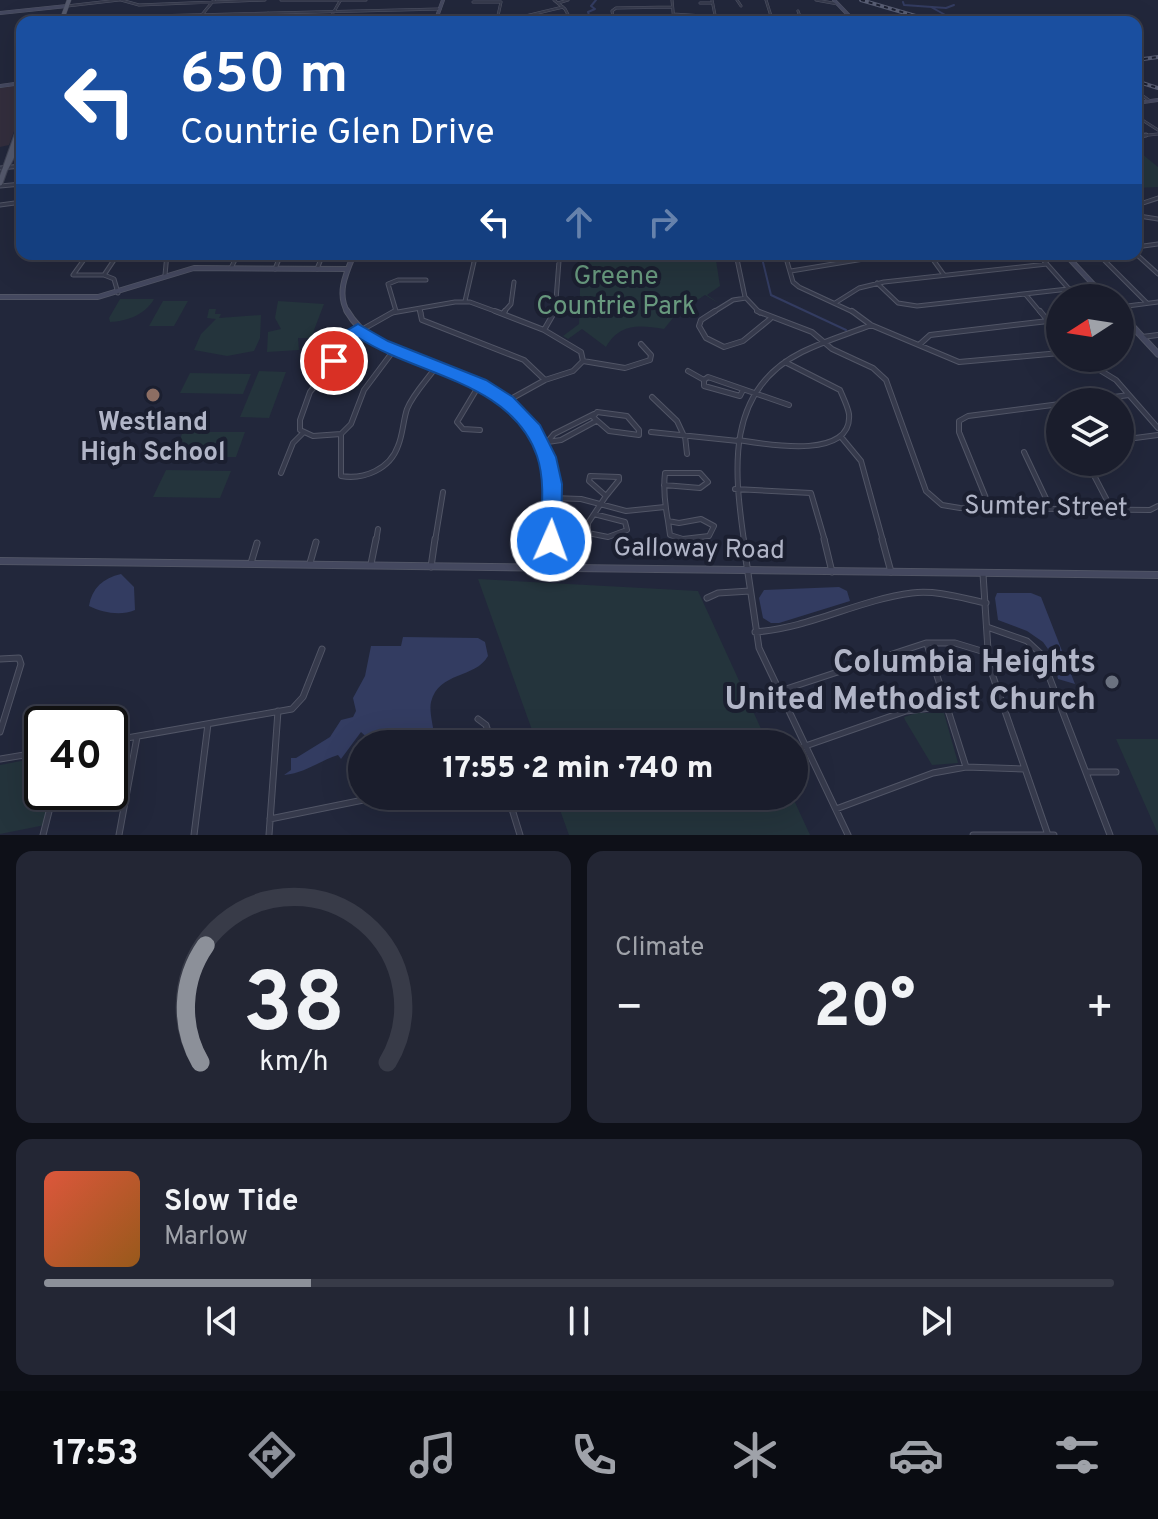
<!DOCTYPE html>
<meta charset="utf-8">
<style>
:root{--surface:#1a1d2c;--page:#232634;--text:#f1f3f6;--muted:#9fa2a9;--line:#383b48;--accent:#8c9099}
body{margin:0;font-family:Overpass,sans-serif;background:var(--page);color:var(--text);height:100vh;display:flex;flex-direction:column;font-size:30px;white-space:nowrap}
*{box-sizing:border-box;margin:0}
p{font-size:26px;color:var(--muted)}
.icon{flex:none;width:44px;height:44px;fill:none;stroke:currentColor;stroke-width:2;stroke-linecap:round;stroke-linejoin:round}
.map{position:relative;height:835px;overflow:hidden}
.side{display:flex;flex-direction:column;gap:16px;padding:16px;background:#0e1018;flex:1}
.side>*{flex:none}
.hud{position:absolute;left:16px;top:16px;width:1126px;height:244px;border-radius:16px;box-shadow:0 8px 32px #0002,0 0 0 2px var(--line);background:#1a4fa0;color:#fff;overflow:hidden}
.needle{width:52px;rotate:258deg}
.controls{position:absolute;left:1046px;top:284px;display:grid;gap:16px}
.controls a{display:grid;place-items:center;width:88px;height:88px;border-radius:50%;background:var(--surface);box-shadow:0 8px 32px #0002,0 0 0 2px var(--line);font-size:40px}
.speed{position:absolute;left:24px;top:706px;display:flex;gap:16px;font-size:40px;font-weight:700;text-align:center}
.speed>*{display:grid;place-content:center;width:104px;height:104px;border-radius:50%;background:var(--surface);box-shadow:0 8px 32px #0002,0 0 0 2px var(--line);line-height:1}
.speed .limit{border:4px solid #111;border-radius:12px;background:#fff;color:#111}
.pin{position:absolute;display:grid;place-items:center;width:68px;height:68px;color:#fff;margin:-34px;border:4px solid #fff;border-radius:50%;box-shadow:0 2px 8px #0007}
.me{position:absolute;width:88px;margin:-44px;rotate:2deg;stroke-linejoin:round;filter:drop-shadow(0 0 6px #0008)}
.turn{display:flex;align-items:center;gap:28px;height:168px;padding:0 32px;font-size:36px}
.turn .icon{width:104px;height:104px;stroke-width:2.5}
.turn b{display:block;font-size:56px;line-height:68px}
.lanes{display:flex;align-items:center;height:76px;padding:0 32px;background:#0003;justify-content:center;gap:40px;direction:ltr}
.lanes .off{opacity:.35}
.big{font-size:60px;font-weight:800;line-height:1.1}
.side .tile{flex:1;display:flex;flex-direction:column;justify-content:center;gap:12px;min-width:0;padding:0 28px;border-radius:16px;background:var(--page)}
.side .dial{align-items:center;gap:0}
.dial svg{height:208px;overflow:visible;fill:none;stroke:var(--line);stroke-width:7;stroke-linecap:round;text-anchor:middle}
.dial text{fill:var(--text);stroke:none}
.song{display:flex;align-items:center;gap:24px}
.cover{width:96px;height:96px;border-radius:12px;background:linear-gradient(135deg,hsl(10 70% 55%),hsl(30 70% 35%))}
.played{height:8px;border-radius:4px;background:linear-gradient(90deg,var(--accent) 25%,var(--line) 25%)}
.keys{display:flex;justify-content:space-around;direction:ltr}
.heat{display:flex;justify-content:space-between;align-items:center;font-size:44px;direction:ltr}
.side .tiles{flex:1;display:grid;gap:16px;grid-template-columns:1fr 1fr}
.tile:last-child{grid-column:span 2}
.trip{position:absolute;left:348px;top:730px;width:460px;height:80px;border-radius:40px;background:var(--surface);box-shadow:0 8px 32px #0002,0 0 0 2px var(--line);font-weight:800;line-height:80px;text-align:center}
.dock{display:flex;height:128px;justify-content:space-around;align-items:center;background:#0a0c12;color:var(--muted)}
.dock .icon{width:56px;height:56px}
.dock .on{color:var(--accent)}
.dock b{font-size:36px;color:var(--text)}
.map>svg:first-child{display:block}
</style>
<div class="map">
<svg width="1158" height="835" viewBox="0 0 1158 835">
<rect width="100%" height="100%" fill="#22273b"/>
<path fill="#332e3d" d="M22,85V109L9,145L0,147V88Z"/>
<path fill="#24343c" d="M1136,149L1158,167V187L1136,188Z
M581,254H715L720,286L707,295L720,304L705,295L677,313L664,329C639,325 620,323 606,347L582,329L568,339L563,336L579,324Z
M120,299H154C145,315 127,321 110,322L109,318Z
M163,301H188L174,326H149Z
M278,301L324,304L311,338H298L299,350L267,352L268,332L281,329L275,318Z
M209,309H216L215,314H221L219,318L261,315L260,338L254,351L227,356L194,350L201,334L216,319L207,318Z
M259,371L286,372L269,418L240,417Z
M190,373L251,374L243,394L180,393Z
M183,432H245L236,457H171Z
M166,470L231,471L220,498L153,497Z
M478,579L698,591L768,744H537Z
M917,713H944L958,763L932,765L905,720L904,717Z
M1116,739H1158V834Z
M42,757V792H52L45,825L0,834V765Z
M555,796H792L810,835H569Z"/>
<path fill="#333c61" d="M121,574L134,587L135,610C121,616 103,613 89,606C92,588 103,578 121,574Z
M839,587L847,591L850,601L779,623H771L763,618L759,598L764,590Z
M997,593H1031L1041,597L1075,684L1058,679L1053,656L1043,642L1027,631L998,620L995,598Z
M403,637L478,638L485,642L488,656C475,679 439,671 431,702C429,711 433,725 434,734L428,742L374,744L361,732L341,759L338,755C317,762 305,773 284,775L291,770V758H296L330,737L341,720L353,717L356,711L353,698L365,676L371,646H401Z"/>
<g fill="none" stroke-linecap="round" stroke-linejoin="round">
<path stroke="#333c61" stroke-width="2" d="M596,0L591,6L595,9L588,12L590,18L597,22
M903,2L904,5L946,8L954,5
M931,7L958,22
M761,254L771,295L846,330"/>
<defs>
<path id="street-far3" d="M121,0L139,5L265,0
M281,0H366
M554,0L565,9L572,22
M672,0L674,22
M712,0L715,15
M737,0L741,6
M816,0L838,4
M473,2H501
M558,3L568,0
M700,3H712
M67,6L119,0
M798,11L802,22
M673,14L763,20L771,16L766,0
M66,18L440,9
M497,20L501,2
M196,22L214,0
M261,22L268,13
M328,22L340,1
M350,22L509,20L563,7
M552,22L569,19
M614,22L612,11L616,8L672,7
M618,22H648
M829,22L830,17
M867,22L874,21
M903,22L904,16
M1136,91L1150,101
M1136,116L1158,130
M1139,136L1158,134"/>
<path id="street-far2" d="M1139,136L1146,135
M0,168L22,166
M0,186L22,184
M0,205L22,202
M1139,216L1158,219
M1136,223L1139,216L1137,205L1158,198
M1136,247L1158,244
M88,254L73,275H104
M513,254L551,255L559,261L555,313
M929,254L944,275
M1038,254L1069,289
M1098,254L1147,303
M1136,254L1158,274
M786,258L793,282L799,287L855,313
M737,259L745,297L760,313
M231,268L238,254
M275,269L281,254
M317,269L323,254
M791,271L894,254
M104,275L118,254
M104,275L114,279L118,293
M165,275L167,254
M877,283L898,303L917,306L1095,286
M1026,295L1041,313
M465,301L474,262L471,257
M835,303L859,288L884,282L1047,264
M1120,307L1158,302
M420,309L421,313
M396,311L388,284L398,280H426
M392,313L455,302H470L500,313
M503,313L511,304L514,282
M712,313L733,300L746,298"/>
<path id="street-far1" d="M420,311L422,320L524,360L545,380
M495,311L544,330L581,352L583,361
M715,311L701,320L699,326L706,338L724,347L743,341L770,319
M757,311L812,332L832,349L873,368L886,380L926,491L942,505L960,508L1150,510L1158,506
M852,311L871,325L959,362L1060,353
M1040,311L1060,336
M503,314L505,311
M544,330L555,311
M1142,337L1158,335
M919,345L930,335L1048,321
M1080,358L1116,380L1158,428
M583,361L625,368L650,360L651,355L641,344
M688,371L704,380V386L740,396L743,390
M704,380L708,377L789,405
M478,387L457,422L463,429L480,430
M652,397L677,421L684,436
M507,401L545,380L573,371L583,361
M1076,402L1129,395
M597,412L627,416L639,430V435L609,431L593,417Z
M651,432L738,441
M341,434L313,436L300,430V420L310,392L331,366L342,341L395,311
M341,434V476C364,480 390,469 398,446C403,434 403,421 407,409C413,394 427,380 436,367
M341,434L351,424L364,390L394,350
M685,436L687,454
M842,438L861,461L883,541
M549,440L554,434L594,414
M738,440C764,444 853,461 849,414C848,407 843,397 840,390L785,362
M1120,440L1158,435
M541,443L561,440L596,421
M1024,452L1051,509
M1087,462L1112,510
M281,473L293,443L303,433
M590,476L619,477V480L606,496L589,481Z
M664,485L700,488L708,482L700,473H665C663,489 665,505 668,521
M735,489L811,493L825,541
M552,498L581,499L626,511L665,507
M990,508L959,432V421L968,416L1060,404
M594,514L625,522L627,530L608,537L588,533V523L606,496
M701,519L714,526L709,536L683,539L670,535L668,521L679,523Z
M376,541L378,529
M435,541L443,492
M744,541C734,470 725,390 802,352C824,341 848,334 871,325"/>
<path id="street" d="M743,539L759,648L848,835
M824,539L832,572
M882,539L891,572
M251,563L257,543
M310,563L316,542
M371,564L376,539
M431,567L435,539
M983,574L989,665L1048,835
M707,598L718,593L750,591
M987,627L1027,641L1040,653L1110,835
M755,632C810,628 858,600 912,593C937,590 962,598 986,603
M927,644L966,767
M0,659L19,658L21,664L0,732
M780,691L926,643H955L988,653
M478,719L486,725L492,744
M110,741L292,709L303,697L322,649
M794,750L906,711L947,706
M0,759L42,752
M1086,772H1116
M508,796L520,835
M836,809L933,773L966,767L1024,769
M270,819L383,796
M43,835L54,792
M119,835L137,737
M194,835L208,724
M269,835L278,711
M973,835H1054"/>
<path id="secondary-far3" d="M834,0L855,22
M0,13L67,6
M435,22L443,0
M0,86L22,83
M1136,103L1158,100"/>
<path id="secondary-far2" d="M1065,254L1106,298
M0,297H98L194,268L348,269
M348,313C336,294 346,273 354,254"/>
<path id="secondary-far1" d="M347,311C362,337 388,349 416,360C518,400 559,422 551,541
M1120,313L1158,354"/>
<path id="secondary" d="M0,561L1158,575
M549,569L551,539"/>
<path id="primary-far1" d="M61,22L69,0
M16,137L22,121"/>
<path id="primary" d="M6,168L22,136
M0,183L17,135"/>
</defs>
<use href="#street-far3" stroke="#515566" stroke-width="3"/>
<use href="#street-far2" stroke="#515566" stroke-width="5"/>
<use href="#street-far1" stroke="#515566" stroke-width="6"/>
<use href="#street" stroke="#515566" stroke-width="7"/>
<use href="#secondary-far3" stroke="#515566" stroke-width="4"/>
<use href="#secondary-far2" stroke="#515566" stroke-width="6"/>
<use href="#secondary-far1" stroke="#515566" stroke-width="7"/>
<use href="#secondary" stroke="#515566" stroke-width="8"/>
<use href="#primary-far1" stroke="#3f4354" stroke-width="5"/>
<use href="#primary" stroke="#3f4354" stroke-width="7"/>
<use href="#street-far3" stroke="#363a4c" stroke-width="2"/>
<use href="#street-far2" stroke="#363a4c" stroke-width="3"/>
<use href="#street-far1" stroke="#363a4c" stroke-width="4"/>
<use href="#street" stroke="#363a4c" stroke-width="5"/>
<use href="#secondary-far3" stroke="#44485f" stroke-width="3"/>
<use href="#secondary-far2" stroke="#44485f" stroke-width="4"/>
<use href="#secondary-far1" stroke="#44485f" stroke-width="5"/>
<use href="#secondary" stroke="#44485f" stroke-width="6"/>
<use href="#primary-far1" stroke="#54596c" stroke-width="4"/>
<use href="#primary" stroke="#54596c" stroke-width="5"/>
<defs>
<path id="rail" d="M861,0L936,22
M1136,60L1158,57
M1136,81L1158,88"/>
</defs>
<use href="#rail" stroke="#585d73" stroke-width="4"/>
<use href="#rail" stroke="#1b1f30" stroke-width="2" stroke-dasharray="4" stroke-linecap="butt"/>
</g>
<path fill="#1a73e8" stroke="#114b97" stroke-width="2" d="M358,324L388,341L486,380L513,397L540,425L556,457L562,484L561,541L558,548L551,550L543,548L540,541C541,514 546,483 537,456C512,382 416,375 359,338L349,345L340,365H328L325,361L336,337Z"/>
<circle fill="#8d6e63" stroke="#1b1f30" stroke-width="3" cx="153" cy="395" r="8"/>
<circle fill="#6b7280" stroke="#1b1f30" stroke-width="3" cx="1112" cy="682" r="8"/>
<g text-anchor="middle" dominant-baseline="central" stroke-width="8" stroke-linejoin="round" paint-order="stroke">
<g font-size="26" fill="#68997e" stroke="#1b1f30">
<text x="616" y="277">Greene<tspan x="616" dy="30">Countrie Park</tspan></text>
</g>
<g font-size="26" font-weight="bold" fill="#b1b5c7" stroke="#1b1f30">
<text x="153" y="423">Westland<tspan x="153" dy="30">High School</tspan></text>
</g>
<g font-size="26" fill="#b1b5c7" stroke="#1b1f30">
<text transform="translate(1046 508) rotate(1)">Sumter Street</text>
<text transform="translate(699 550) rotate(1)">Galloway Road</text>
</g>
<g font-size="32" font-weight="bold" fill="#b1b5c7" stroke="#1b1f30" text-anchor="end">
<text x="1096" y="664">Columbia Heights<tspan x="1096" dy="37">United Methodist Church</tspan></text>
</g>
</g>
</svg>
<div class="controls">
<a><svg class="needle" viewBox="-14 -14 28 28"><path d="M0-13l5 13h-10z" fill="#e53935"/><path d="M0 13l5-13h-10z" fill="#9fa2a9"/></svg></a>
<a><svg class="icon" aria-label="layers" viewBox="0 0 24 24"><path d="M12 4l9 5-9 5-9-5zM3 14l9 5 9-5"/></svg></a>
</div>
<div class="speed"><div class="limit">40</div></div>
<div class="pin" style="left:334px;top:361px;background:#d93025"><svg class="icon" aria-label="arrive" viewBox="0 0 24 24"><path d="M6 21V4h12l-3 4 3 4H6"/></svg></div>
<svg class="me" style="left:551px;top:541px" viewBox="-20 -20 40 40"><circle r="17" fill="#1a73e8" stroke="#fff" stroke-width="3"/><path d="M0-11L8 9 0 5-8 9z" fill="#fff"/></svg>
<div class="trip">17:55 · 2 min · 740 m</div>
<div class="hud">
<div class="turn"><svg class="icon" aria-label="left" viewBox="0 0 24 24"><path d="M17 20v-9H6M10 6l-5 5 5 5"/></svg><div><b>650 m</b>Countrie Glen Drive</div></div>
<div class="lanes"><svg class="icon" aria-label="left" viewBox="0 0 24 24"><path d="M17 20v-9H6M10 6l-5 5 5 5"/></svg><svg class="icon off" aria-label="ahead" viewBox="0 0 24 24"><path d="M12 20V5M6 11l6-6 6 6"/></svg><svg class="icon off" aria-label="right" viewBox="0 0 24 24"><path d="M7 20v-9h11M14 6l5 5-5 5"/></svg></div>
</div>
</div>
<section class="side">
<div class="tiles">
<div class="tile dial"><svg viewBox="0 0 100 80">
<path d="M14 69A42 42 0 1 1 86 69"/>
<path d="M14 69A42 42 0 0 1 16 24" stroke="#8c9099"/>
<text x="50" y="56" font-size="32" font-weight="700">38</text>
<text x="50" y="72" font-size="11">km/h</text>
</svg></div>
<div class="tile"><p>Climate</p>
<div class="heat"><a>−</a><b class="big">20°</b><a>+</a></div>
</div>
<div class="tile">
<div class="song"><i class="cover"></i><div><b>Slow Tide</b><p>Marlow</p></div></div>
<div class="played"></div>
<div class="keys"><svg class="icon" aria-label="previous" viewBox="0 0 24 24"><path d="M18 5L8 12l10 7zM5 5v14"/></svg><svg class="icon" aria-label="pause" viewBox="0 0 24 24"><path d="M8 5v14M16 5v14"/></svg><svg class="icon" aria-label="next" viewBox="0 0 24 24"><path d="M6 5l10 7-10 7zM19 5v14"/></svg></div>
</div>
</div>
</section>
<nav class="dock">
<b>17:53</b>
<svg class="icon on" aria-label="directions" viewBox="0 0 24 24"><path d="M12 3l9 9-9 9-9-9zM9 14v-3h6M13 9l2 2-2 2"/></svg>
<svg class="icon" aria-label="music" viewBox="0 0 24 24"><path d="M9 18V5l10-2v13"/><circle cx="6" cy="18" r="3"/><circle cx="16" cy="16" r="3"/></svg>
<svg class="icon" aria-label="phone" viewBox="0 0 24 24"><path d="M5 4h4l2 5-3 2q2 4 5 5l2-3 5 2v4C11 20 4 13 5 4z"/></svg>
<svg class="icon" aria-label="climate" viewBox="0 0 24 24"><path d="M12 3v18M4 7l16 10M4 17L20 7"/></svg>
<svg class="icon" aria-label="car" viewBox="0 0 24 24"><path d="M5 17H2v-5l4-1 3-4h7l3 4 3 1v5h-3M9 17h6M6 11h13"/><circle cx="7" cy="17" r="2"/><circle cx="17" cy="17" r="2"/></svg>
<svg class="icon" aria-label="filters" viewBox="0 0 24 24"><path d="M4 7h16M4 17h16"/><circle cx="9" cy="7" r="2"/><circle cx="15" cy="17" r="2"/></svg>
</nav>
